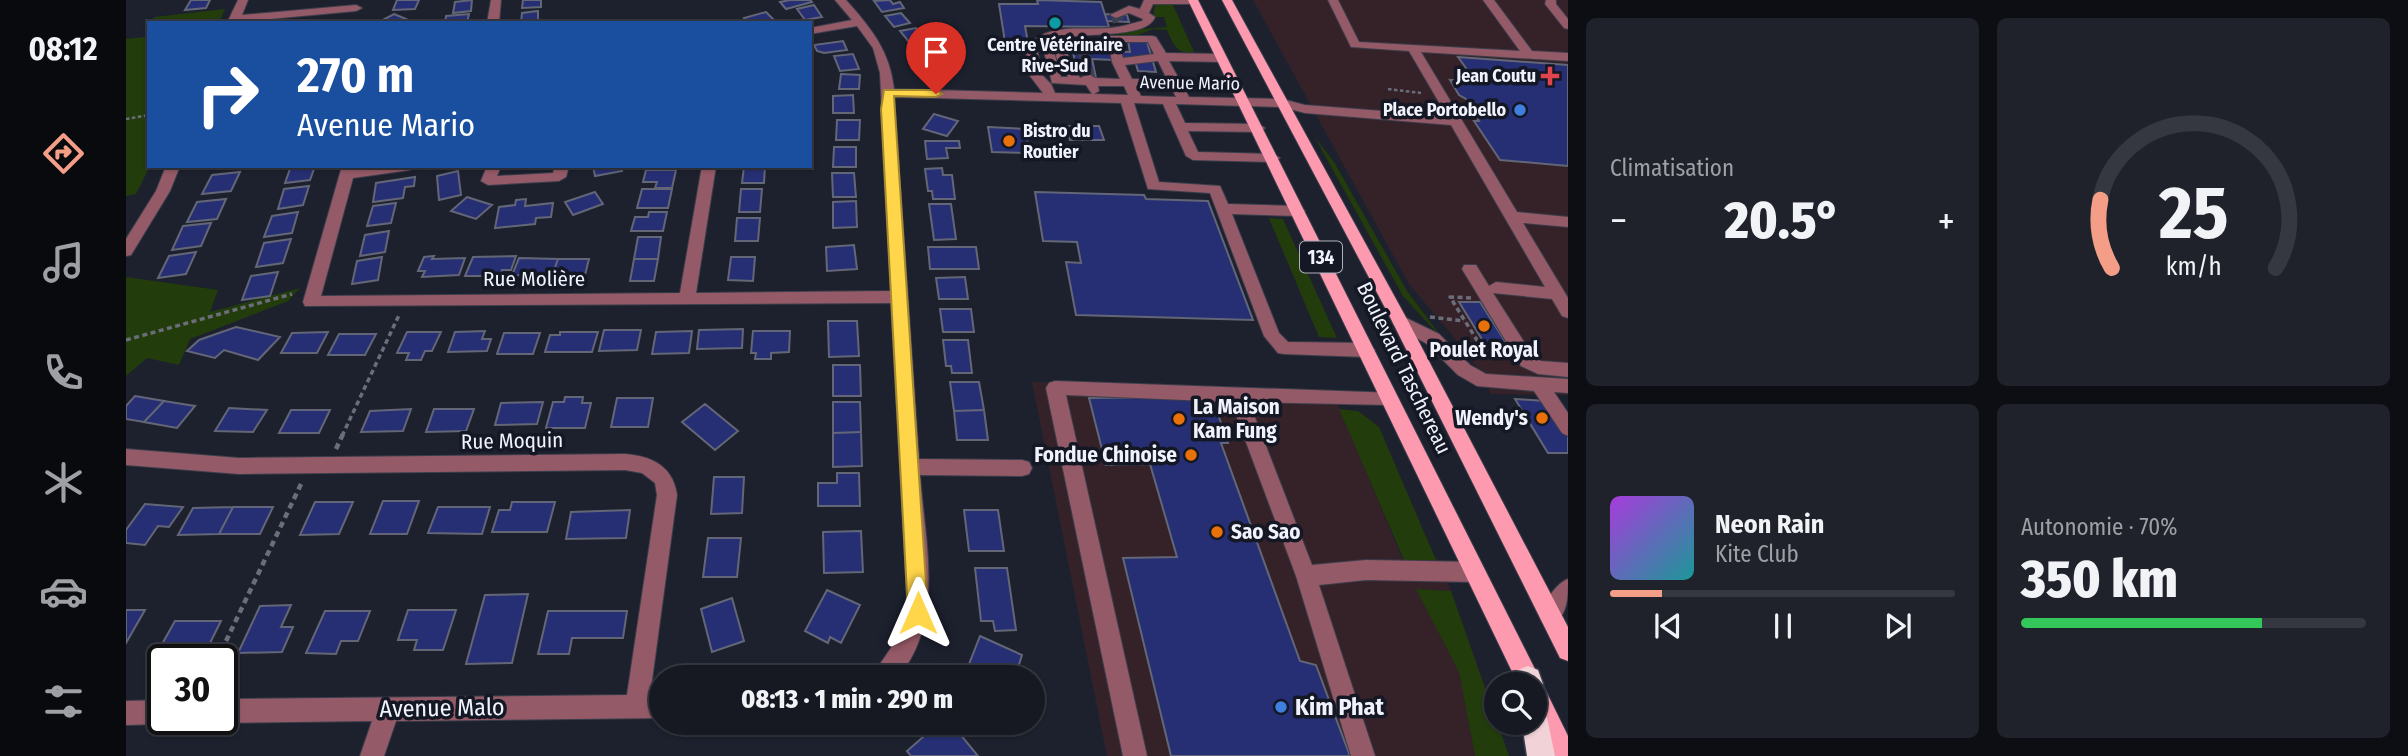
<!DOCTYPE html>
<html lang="fr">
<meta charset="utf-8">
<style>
:root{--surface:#161922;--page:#1f222a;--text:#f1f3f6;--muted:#9ea0a5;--line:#353840;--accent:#f49e88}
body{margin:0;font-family:"Fira Sans Condensed",sans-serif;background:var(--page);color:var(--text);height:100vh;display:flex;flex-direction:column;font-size:26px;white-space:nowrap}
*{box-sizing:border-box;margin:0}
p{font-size:23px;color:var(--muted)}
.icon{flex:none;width:38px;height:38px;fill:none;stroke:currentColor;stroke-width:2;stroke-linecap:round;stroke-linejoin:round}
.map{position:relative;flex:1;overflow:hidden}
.sheet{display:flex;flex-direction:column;gap:18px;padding:18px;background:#0c0e13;width:840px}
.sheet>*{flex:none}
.top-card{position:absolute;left:21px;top:21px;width:665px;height:147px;border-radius:0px;box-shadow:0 2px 5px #0004,0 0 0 2px var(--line);background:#1a4fa0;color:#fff;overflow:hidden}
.controls{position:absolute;left:1358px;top:672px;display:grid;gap:14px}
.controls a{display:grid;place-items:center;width:63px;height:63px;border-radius:50%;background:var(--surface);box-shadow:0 2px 5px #0004,0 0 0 2px var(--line);font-size:35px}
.speed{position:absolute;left:21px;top:644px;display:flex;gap:14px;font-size:35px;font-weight:700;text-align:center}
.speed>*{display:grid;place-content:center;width:91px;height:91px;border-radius:50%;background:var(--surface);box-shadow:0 2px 5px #0004,0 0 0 2px var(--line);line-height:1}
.speed .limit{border:4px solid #111;border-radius:10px;background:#fff;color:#111}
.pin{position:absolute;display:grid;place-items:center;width:60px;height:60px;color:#fff;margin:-72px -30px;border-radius:50% 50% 50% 0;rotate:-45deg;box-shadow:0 0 7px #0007}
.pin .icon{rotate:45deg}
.me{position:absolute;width:77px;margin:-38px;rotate:0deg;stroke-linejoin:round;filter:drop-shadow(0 0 5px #0008)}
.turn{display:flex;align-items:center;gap:24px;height:147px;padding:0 35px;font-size:32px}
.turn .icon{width:91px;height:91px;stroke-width:2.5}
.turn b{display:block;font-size:49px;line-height:60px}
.big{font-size:52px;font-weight:800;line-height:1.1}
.sheet .card{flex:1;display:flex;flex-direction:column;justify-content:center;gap:10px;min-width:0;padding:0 24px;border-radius:10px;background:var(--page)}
.sheet .dial{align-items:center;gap:0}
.dial svg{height:182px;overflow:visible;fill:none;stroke:var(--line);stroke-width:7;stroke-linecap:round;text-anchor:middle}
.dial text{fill:var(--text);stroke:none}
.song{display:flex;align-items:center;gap:21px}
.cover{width:84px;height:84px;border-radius:10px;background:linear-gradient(135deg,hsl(280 70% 55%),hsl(180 70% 35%))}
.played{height:7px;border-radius:4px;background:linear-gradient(90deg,var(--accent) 15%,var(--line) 15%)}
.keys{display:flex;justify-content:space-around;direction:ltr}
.heat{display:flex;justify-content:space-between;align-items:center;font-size:38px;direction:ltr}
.charge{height:10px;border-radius:5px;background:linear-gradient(90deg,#34c759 70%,var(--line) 0)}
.sheet .tiles{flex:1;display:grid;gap:18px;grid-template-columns:repeat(2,1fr)}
.trip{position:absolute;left:523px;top:665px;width:396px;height:70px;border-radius:35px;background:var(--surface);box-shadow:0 2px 5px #0004,0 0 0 2px var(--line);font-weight:800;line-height:70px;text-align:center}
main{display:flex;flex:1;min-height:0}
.dock{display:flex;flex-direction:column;width:126px;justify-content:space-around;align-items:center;background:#090a0e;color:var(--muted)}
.dock .icon{width:49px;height:49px}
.dock .selected{color:var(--accent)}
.dock b{font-size:32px;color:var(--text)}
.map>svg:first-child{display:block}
</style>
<main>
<nav class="dock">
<b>08:12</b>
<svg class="icon selected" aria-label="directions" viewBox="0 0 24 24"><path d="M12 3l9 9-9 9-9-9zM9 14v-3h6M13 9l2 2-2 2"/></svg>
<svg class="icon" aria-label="music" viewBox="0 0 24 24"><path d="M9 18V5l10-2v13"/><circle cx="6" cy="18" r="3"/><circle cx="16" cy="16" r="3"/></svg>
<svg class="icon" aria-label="phone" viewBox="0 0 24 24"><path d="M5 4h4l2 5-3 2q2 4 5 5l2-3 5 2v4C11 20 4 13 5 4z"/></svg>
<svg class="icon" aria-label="climate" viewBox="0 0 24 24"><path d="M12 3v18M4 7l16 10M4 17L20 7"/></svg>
<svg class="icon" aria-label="car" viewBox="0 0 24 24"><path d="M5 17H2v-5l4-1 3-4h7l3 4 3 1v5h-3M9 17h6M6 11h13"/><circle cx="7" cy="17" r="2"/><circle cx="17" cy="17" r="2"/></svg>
<svg class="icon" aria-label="filters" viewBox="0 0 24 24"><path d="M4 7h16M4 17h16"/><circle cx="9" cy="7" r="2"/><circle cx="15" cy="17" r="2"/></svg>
</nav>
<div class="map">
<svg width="1442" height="756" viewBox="0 0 1442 756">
<rect width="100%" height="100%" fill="#1d212e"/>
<path fill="#352229" d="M1127,0H1442V395L1365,394L1357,377L1332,342L1283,284Z
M906,382L1206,391L1277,560L1305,561L1310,560L1311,557L1325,591L1291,589L1333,672L1349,756H981Z"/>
<path fill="#223c0c" d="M1029,4L1047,5L1068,52C1051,55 1047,44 1041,30L1027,29L1012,35L955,34L1041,27L1038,17H1027Z
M99,9L93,23H25L28,17Z
M23,28L24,166L10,194L0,196V39L19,37Z
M1188,136L1208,162L1281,291L1320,343L1277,296Z
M1143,218L1157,219L1211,338L1193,337Z
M0,277L92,290L84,312L174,288L162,301L64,339L53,365L21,358L0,376Z
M1213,409L1232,411L1253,427L1310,560H1278Z
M1290,589L1325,591L1383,756H1349L1333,672Z"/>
<path fill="#272f74" stroke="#626676" stroke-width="2" d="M65,0H84L80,8L59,10Z
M271,0H293L289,9L267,10Z
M346,0L345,11L327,13L329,2Z
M397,0H415V7L396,8Z
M664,0H684L686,2L660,9L654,2Z
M764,0L767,4L774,2L778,8L756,12L748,1Z
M911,0L975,2L983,27L899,26L902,43L879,42L873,4H912Z
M688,5L696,17L679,20L671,9Z
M412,11V22L395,23L396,13Z
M640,12L648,20L622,23L618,18Z
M775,13L784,23L768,27L759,16Z
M268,14L280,19L274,23H251Z
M343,14L341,23H319L320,16Z
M979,14L1001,15L1003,22L981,21Z
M790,28L799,39L783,42L774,31Z
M717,41L721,50L698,53L691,51L688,45Z
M1002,41L1021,42L1030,72L1012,71L1009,61L966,59L970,78H957L956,72H951L947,52L961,53L960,44L980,45L981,51L1004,52Z
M800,44L807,56L791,59L784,46Z
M727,54L733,69L714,71L708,56Z
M1332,57L1442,65V166L1374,160L1348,121H1353L1340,99L1333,95L1324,80L1350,82Z
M809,64L813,76H797L794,65Z
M715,74L734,75L733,89H713Z
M727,95L728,113H707V96Z
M808,114L832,121L821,136L797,129Z
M711,120H734L733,140H710Z
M940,126H973L978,140H944Z
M862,127L900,129L903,153L866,152Z
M799,141H833L834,148H820L822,158L801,159Z
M708,147H730V167H707Z
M165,166H189L184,180L159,183Z
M467,166H494L496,171L469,176Z
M618,166H639L638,183H616Z
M816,168L817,175H826L829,199H807L806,191H802L799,169Z
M520,170H550L546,188H529L531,182H517Z
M332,171L335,195L313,200L311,176Z
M114,172L105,191L76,194L86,175Z
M706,173H728L730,197H707Z
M289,177L288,186L279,187L277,198L247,202L250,183Z
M183,186L177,205L152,209L158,189Z
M516,189H546L542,208H511Z
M615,189H636L634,212H613Z
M469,192L477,204L447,215L439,202Z
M909,192L1018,195L1020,199L1082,201L1127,320L950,315L940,262L955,263L951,242L917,241Z
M341,197L366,205L350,219L325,211Z
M100,199L91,219L61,222L71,202Z
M400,199L399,206L427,203L425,217L410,218L409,224L369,228L373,207L389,205L390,200Z
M730,201L731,227L707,228V202Z
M270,203L265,223L241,226L247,206Z
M803,204H825L830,239L808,240Z
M172,212L166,233L138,237L146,216Z
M523,212H541L537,231H505L509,217H522Z
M611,218H634L632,241H609Z
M85,223L75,246L46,250L57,226Z
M263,231L259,252L234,256L239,235Z
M512,237H535L532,259H508Z
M165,239L157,263L130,267L138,243Z
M728,245L731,269L701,271L700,247Z
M802,247H850L853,269H804Z
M70,252L60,274L32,278L43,256Z
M308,256L306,259L339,258L333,275L296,277L299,271H292L298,257Z
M390,256L385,270H376L375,276H339L347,257Z
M256,257L252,280L226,284L231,261Z
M605,257H629L627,281L602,280Z
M393,258L432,259L426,276L386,275Z
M432,259H463L459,275L426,276Z
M508,259H532L528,281H504Z
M152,272L144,296L116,300L125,276Z
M839,277L842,299H813L810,278Z
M1333,302H1354L1384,349H1362Z
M814,309H845L848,332H817Z
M702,321H731L733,356L703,357Z
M110,327L154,337L132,360L98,350L89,358L61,351L73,340Z
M617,329L616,348L571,349L573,330Z
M478,330H515L511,350L473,351Z
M359,331L356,339H365L361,351L322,352L329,332Z
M566,331L563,353L526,354L530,332Z
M627,331H664L663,352L645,353V359H629L630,353H625Z
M202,332L191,353H155L166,333Z
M281,332H315L306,351H299L295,360H280L283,353H271Z
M434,332H472L466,352H419L424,335H434Z
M378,333H414L407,354H371Z
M213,334H250L239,355H202Z
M817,340H842L846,373H826L825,366H820Z
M707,365H734L735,396H707Z
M824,382H853L858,410L828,411Z
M9,396L38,401L18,422L0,419V406Z
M439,397H457L456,403H465L459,428H420L427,402H438Z
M1086,397L1102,443H1095L1174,661L1190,665L1224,756H1045L997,558L1051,557L1024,464L980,465L963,398Z
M491,398H527L522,427H485Z
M1389,399L1419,401L1442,436V453H1422Z
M38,401L69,406L51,428L18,422Z
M417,402L411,424L369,425L375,403Z
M707,402H734L735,432L707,433Z
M579,404L612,431L589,450L556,422Z
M103,408L141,410L127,432L89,431Z
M285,409L277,431L235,432L244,411Z
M308,409H348L340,431L300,432Z
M165,410H204L193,433H153Z
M858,410L862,440H831L828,411Z
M735,432L736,466L707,467V433Z
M711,473H733L734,506H692V483H711Z
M588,477H618L616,513L585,514Z
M257,501H293L281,534H244Z
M189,502H227L213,534L174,535Z
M386,502H429L421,532H366L373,510H384Z
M19,504L57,507L43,527L32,526L19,545L0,543V530Z
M107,507H147L134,534H93Z
M107,507L93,534L52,535L67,508Z
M312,507H364L356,534L302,533Z
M504,510L500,538L440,539L445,512Z
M838,510H872L878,551H843Z
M735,531L737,572L698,573L697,532Z
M582,538H615L611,577H577Z
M849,568H881L890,630L869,631L867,621H855Z
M701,590L734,605L715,643L704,637L702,643L679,631Z
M402,594L386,663L340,664L359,595Z
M606,598L618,641L586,652L575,609Z
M165,605L155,627H167L156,652L112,653L134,606Z
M0,610H19L0,643Z
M282,610H330L317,650H288L291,640H272Z
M199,611H244L232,641H215L210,654L180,653Z
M422,611H501L497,638H446L443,654H412Z
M49,621H95L79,653H31Z
M854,636L896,655L890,674L881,670L878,677H838Z
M813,723H825L852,756H785L781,751Z"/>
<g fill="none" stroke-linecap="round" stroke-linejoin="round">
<path stroke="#3d404d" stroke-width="12" stroke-dasharray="12 6" stroke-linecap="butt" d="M990,15L993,21
M958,52L963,78"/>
<defs>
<path id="minor" d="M112,0H122L116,15L230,5L236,8L230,11L101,23Z
M365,0H375L373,23H361Z
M709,0H720C745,28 764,51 768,89L917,93L904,76L899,47C928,17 966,35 1001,25C1005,24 1011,22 1016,21L1017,19L1003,13L990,18L984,15L1003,6L1014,9L1018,0H1072L1067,4H1027L1023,13L1029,17C1020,42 943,29 918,43L940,36L946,39L936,45L948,41L961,46L964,52L958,56L952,50H942V57L954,78L963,74L969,78L994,79L986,62L981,36H1026L1030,37L1040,53L1095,54L1101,58L1095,62L1043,61L1063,97L1156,99L1179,105L1321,116L1283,51L1225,47L1202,0H1212L1233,42L1394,51L1357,0H1368L1406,51L1442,53V61L1295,52L1391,212L1442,217V227L1397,223L1442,298V318L1436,316L1426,299L1367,293L1407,356L1415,361L1442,363V377L1412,374L1395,366L1336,269L1338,265H1350L1363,286L1370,282L1419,287L1325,125L1179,113L1156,107L1050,104L1059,123L1132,124L1139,128L1132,132L1062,131L1072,152L1147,154L1154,158L1147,162L1067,160L1060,156L1037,104L1008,103L1033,182L1094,186L1102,204L1172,206L1179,211L1172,216L1106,214L1153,333L1162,342L1240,343L1249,350L1240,357L1158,354L1152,353L1138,336L1084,193L1022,189L995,103L768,97L793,459L896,460L903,462L906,468L903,474L896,476L794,475C799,542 819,622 772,677H745L774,635L781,596L765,303L179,306L177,302L216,166H230L229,169L291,166L284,170L227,178L195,296L554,293L576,166H590L570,293L765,291L754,73L747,48L731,26L684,34V28L726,20ZM992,42H1022L1028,54L997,58ZM916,44L926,83L960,85L966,94L929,93L925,84L916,75L911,48ZM931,46L930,57L942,77H935L927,48ZM1032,61L1041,79H1006L999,65ZM972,86H998L1002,95L968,94L973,91ZM1010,86L1045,87L1050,97L1015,96Z
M1420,0H1430V4L1442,19V29L1438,28L1419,4Z
M40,166H54L44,191L5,255L0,256V239L30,191Z
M361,166H375L371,176L427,173L429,166H443L440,177L433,181L362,185L355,181Z
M1274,315L1313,334L1344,365L1360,374L1442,379V393L1428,392L1442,413V436L1436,433L1408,391L1351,386L1332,375L1301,344L1268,325L1266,321L1268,317Z
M929,381L1269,393L1272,398L1269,403L1263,405L1123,402L1186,565L1240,560L1349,562L1356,565L1359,572L1356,579L1349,582L1240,580L1193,585L1249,756H1225L1170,576L1105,402L940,395L1021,756H997L920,388L923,383Z
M0,449L113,458L499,454C526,456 547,466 551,495L524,695L536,694V718L270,721L258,756H234L246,721L96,723L88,719H96V699L501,695L531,495L529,483L516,473L499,470L113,474L0,465Z
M1442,579C1442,597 1442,617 1424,626L1416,622L1413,615C1419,602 1429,584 1442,579Z
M37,700V719L45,720L37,724L0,725V701Z"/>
<path id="major" d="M1062,0H1072L1417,685L1442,736V756H1426L1409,718V684H1392Z
M1096,0H1106L1282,321L1442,627V661L1434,658L1266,321Z"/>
<path id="highway" d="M1402,666L1412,670L1417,684L1409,695V684H1389L1392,670Z
M1409,704L1419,708L1429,756H1401L1396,723H1409Z"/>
</defs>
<use href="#minor" stroke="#3b3e4b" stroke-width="2"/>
<use href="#major" stroke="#3b3e4b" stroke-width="2"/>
<use href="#highway" stroke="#3b3e4b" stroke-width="3"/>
<path stroke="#6b6e7a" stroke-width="2.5" stroke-dasharray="3.5 2.5" stroke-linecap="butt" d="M1262,89L1295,93
M0,119L23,115"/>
<path stroke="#6b6e7a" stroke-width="3.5" stroke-dasharray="5 3.5" stroke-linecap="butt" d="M1345,298L1324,297L1359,353L1377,354
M1304,317L1338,321
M0,340L166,294
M216,436L274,313"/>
<path stroke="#6b6e7a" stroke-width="4.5" stroke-dasharray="6 4.5" stroke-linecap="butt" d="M210,449L217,434
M91,660L176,482"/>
<use href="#minor" fill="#955a67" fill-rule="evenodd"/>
<use href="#major" fill="#fd9ab0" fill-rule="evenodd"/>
<use href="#highway" fill="#f1d2d7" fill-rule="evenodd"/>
</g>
<path fill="#ffd54a" stroke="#a68a30" stroke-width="2" d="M758,90H810L816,94L810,97L768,96L802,613L799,620L792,623L785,620L782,613L755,109Z"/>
<circle fill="#0f9aa8" stroke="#141724" stroke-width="2.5" cx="929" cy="23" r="7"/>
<path fill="#e0444e" stroke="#141724" stroke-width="2.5" d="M1420.5 65.5h7v7h7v7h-7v7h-7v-7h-7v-7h7z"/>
<g fill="#3f7fe0" stroke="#141724" stroke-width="2.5">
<circle cx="1394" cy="110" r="7"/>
<circle cx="1155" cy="707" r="7"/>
</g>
<g fill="#e8710a" stroke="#141724" stroke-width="2.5">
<circle cx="883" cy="141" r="7"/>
<circle cx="1358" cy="326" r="7"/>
<circle cx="1416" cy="418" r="7"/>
<circle cx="1053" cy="419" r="7"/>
<circle cx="1065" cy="455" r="7"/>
<circle cx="1091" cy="532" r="7"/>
</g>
<g text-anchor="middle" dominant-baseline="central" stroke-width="7" stroke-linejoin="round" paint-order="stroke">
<g font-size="18" font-weight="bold" fill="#f0f3fc" stroke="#141724" text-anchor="end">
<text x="929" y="45" text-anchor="middle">Centre Vétérinaire<tspan x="929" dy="21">Rive-Sud</tspan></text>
<text x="1410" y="76">Jean Coutu</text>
<text x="1380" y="110">Place Portobello</text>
<text x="897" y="131" text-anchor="start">Bistro du<tspan x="897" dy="21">Routier</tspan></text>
</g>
<g font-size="18" fill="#f0f3fc" stroke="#141724">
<text transform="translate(1064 83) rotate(1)">Avenue Mario</text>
</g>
<rect fill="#141724" stroke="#aeb1bb" stroke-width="2" x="1174" y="241.5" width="42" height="31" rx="5"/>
<g font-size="19" font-weight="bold" fill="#f0f3fc">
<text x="1195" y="257">134</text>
</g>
<g font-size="21" fill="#f0f3fc" stroke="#141724">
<text x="408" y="279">Rue Molière</text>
<text transform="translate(1278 368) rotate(64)">Boulevard Taschereau</text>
<text transform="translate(386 441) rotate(-1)">Rue Moquin</text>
</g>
<g font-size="21" font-weight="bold" fill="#f0f3fc" stroke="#141724" text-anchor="start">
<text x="1358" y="350" text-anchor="middle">Poulet Royal</text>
<text x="1067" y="407">La Maison<tspan x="1067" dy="24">Kam Fung</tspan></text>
<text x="1402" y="418" text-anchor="end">Wendy's</text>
<text x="1051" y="455" text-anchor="end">Fondue Chinoise</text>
<text x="1105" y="532">Sao Sao</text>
</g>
<g font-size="24" font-weight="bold" fill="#f0f3fc" stroke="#141724" text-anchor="start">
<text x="1169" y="707">Kim Phat</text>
</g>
<g font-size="24" fill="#f0f3fc" stroke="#141724">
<text transform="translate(316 708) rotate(-1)">Avenue Malo</text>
</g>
</g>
</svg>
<div class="controls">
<a><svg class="icon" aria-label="search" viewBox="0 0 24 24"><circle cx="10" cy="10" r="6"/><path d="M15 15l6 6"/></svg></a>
</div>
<div class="speed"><div class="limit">30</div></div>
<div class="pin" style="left:810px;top:94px;background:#d93025"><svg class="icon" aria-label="arrive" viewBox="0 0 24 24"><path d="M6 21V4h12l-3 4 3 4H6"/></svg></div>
<svg class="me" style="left:792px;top:613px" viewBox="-20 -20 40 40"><path d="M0-17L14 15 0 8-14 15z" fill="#ffd54a" stroke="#fff" stroke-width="4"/></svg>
<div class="trip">08:13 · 1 min · 290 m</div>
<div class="top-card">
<div class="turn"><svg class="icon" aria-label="right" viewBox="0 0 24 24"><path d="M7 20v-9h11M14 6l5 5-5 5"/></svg><div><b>270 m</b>Avenue Mario</div></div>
</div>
</div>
<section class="sheet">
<div class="tiles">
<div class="card"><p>Climatisation</p>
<div class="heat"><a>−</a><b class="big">20.5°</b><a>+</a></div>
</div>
<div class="card dial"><svg viewBox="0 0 100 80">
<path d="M14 69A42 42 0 1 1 86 69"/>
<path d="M14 69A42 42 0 0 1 9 39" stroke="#f49e88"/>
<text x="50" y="56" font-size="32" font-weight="700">25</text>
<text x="50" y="72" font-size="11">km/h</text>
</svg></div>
<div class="card">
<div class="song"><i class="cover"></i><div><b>Neon Rain</b><p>Kite Club</p></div></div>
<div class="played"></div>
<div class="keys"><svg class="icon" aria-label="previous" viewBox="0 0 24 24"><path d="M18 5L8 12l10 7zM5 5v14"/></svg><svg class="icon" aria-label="pause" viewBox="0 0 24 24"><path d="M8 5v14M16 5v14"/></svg><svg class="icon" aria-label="next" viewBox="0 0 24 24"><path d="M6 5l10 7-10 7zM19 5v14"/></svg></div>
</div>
<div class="card"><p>Autonomie · 70%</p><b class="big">350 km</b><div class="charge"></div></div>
</div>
</section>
</main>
